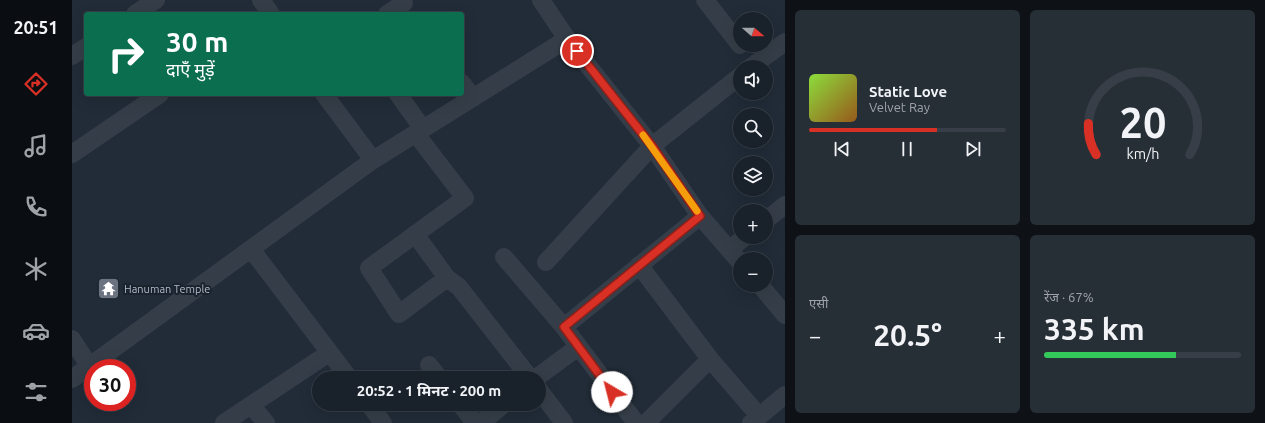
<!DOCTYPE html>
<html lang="hi">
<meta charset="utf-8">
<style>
:root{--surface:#19212a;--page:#262e36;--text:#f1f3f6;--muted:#9fa3a8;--line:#373e47;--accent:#d93025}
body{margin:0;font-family:Ubuntu,"Noto Sans Devanagari",sans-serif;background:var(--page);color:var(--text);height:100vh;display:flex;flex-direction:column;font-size:15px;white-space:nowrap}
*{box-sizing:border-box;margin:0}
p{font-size:13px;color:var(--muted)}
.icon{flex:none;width:22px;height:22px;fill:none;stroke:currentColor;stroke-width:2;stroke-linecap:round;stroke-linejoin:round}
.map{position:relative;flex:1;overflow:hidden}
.panel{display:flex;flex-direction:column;gap:10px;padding:10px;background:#0e1217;width:480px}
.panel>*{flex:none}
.banner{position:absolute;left:12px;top:12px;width:380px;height:84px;border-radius:4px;box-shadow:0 4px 16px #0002,0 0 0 1px var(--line);background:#0b6e4f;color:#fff;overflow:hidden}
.needle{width:26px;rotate:110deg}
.tools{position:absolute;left:661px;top:12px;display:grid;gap:8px}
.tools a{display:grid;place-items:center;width:40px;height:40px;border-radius:50%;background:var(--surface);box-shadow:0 4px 16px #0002,0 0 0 1px var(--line);font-size:20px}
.speed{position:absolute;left:12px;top:359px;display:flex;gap:8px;font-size:20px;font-weight:700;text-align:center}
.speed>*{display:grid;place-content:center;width:52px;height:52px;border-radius:50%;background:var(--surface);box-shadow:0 4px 16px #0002,0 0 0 1px var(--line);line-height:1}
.speed .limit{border:6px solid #d22;background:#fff;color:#111}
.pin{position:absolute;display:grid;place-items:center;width:34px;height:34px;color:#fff;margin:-17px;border:2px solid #fff;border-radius:50%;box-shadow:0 1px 4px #0007}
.me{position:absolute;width:44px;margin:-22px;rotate:323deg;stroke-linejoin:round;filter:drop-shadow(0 0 3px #0008)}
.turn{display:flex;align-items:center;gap:14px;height:84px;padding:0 16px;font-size:18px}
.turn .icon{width:52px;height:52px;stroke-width:2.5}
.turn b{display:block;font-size:28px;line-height:34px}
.big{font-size:30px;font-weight:700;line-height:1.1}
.panel .tile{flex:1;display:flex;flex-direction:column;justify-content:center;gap:6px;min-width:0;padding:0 14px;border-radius:6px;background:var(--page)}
.panel .dial{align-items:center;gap:0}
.dial svg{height:104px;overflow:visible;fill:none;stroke:var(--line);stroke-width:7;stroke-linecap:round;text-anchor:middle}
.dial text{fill:var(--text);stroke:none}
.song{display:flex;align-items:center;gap:12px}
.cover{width:48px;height:48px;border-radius:6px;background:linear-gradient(135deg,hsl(90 70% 55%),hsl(30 70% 35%))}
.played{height:4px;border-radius:2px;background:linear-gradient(90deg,var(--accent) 65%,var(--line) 65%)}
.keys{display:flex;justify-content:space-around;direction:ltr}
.heat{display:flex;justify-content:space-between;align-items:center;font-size:22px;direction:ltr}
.charge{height:6px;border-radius:3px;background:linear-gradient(90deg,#34c759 67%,var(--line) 0)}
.panel .tiles{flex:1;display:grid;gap:10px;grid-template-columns:repeat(2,1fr)}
.trip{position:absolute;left:240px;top:371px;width:234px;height:40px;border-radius:20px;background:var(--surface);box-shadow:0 4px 16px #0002,0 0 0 1px var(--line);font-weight:700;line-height:40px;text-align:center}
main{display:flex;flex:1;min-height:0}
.dock{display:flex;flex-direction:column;width:72px;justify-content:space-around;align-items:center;background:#0a0d11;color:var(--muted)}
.dock .icon{width:28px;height:28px}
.dock .selected{color:var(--accent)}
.dock b{font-size:18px;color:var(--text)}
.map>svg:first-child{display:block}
</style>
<main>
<nav class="dock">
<b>20:51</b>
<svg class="icon selected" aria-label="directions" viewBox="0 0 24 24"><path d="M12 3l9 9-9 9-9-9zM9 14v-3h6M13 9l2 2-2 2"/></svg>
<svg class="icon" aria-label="music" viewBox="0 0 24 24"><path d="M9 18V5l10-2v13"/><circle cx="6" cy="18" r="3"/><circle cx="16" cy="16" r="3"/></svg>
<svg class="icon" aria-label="phone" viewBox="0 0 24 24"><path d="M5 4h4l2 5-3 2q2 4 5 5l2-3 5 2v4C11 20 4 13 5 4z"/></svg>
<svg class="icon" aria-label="climate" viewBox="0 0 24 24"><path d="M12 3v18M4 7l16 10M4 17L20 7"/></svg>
<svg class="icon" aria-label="car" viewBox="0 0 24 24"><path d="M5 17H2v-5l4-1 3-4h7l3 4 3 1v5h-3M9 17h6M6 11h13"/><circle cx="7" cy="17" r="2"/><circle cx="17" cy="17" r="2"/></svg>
<svg class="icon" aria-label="filters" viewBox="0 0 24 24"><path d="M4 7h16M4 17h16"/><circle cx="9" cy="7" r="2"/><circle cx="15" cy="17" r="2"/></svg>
</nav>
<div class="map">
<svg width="713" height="423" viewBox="0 0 713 423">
<rect width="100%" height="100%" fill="#212c38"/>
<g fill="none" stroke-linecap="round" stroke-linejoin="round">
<path stroke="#353e48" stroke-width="18" d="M189,0L199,14
M469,0L495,39L580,146L628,216L668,262
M633,0L668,45
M63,14L84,0
M315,14L332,3
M0,56L14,47
M679,67L713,42
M390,83L401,98
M252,94L301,160
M326,94L351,129
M0,154L88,94
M694,220L713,205
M343,234L375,278L327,314L297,268L393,198L344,134
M179,249L277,378
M658,249L673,237
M432,257L492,327L564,423
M474,262L580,146L668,76
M567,265L638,359L687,416
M375,278L387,287L458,378
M688,285L713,315
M492,327L628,216
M0,339L18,367
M357,365L367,378
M464,378L506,347
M0,379L301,160L495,39
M467,390L492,423
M297,404L311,423
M388,404L403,423
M179,405L194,423
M152,423L257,353
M409,423L432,404
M574,423L638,359
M679,423L713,395"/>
</g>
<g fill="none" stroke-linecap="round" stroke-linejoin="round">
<defs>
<path id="route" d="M505,51L580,146L628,216L492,327L540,392"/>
</defs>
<use href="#route" stroke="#8d1f18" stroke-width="10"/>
<use href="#route" stroke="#d93025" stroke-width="7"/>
<path stroke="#f59e0b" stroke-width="7" d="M571,135L625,211"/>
</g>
<defs>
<symbol id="temple-square" viewBox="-11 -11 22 22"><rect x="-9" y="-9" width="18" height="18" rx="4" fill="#6b7280" stroke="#1a232d"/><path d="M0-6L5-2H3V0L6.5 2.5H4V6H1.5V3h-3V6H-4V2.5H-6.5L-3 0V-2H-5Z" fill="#fff"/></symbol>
</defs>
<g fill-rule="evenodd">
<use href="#temple-square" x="24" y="276" width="25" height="25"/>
</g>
<g text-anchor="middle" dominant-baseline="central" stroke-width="4" stroke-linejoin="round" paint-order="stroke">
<g font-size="11" fill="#afb9c5" stroke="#1a232d" text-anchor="start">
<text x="52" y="289">Hanuman Temple</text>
</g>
</g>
</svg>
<div class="tools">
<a><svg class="needle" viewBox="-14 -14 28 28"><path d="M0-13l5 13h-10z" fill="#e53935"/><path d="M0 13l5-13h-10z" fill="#9fa3a8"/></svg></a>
<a><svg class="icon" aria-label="sound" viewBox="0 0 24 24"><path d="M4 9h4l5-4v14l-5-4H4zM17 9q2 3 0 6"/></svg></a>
<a><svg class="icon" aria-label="search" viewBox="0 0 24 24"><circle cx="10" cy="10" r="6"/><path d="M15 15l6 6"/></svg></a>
<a><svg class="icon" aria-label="layers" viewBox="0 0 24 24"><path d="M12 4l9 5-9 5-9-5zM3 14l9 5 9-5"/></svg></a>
<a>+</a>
<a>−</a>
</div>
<div class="speed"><div class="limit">30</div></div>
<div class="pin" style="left:505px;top:51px;background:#d93025"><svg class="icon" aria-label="arrive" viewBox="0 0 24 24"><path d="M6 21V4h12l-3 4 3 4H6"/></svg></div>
<svg class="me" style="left:540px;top:392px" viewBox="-20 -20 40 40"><circle r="19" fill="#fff"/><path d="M0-13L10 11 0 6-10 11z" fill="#d93025"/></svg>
<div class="trip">20:52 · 1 मिनट · 200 m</div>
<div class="banner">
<div class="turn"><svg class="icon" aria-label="right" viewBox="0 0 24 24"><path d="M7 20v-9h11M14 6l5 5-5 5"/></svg><div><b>30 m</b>दाएँ मुड़ें</div></div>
</div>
</div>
<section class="panel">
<div class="tiles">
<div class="tile">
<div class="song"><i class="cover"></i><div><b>Static Love</b><p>Velvet Ray</p></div></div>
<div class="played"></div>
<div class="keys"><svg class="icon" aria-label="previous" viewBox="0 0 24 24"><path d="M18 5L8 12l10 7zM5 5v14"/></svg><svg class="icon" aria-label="pause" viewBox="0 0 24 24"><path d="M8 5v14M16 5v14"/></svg><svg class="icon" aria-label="next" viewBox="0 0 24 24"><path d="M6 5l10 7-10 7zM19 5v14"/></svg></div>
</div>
<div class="tile dial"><svg viewBox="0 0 100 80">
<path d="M14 69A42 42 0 1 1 86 69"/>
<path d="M14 69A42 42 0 0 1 8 45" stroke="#d93025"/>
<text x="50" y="56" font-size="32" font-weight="700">20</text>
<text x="50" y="72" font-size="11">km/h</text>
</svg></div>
<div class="tile"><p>एसी</p>
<div class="heat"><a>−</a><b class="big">20.5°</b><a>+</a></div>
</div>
<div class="tile"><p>रेंज · 67%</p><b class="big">335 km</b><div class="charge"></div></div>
</div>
</section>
</main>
